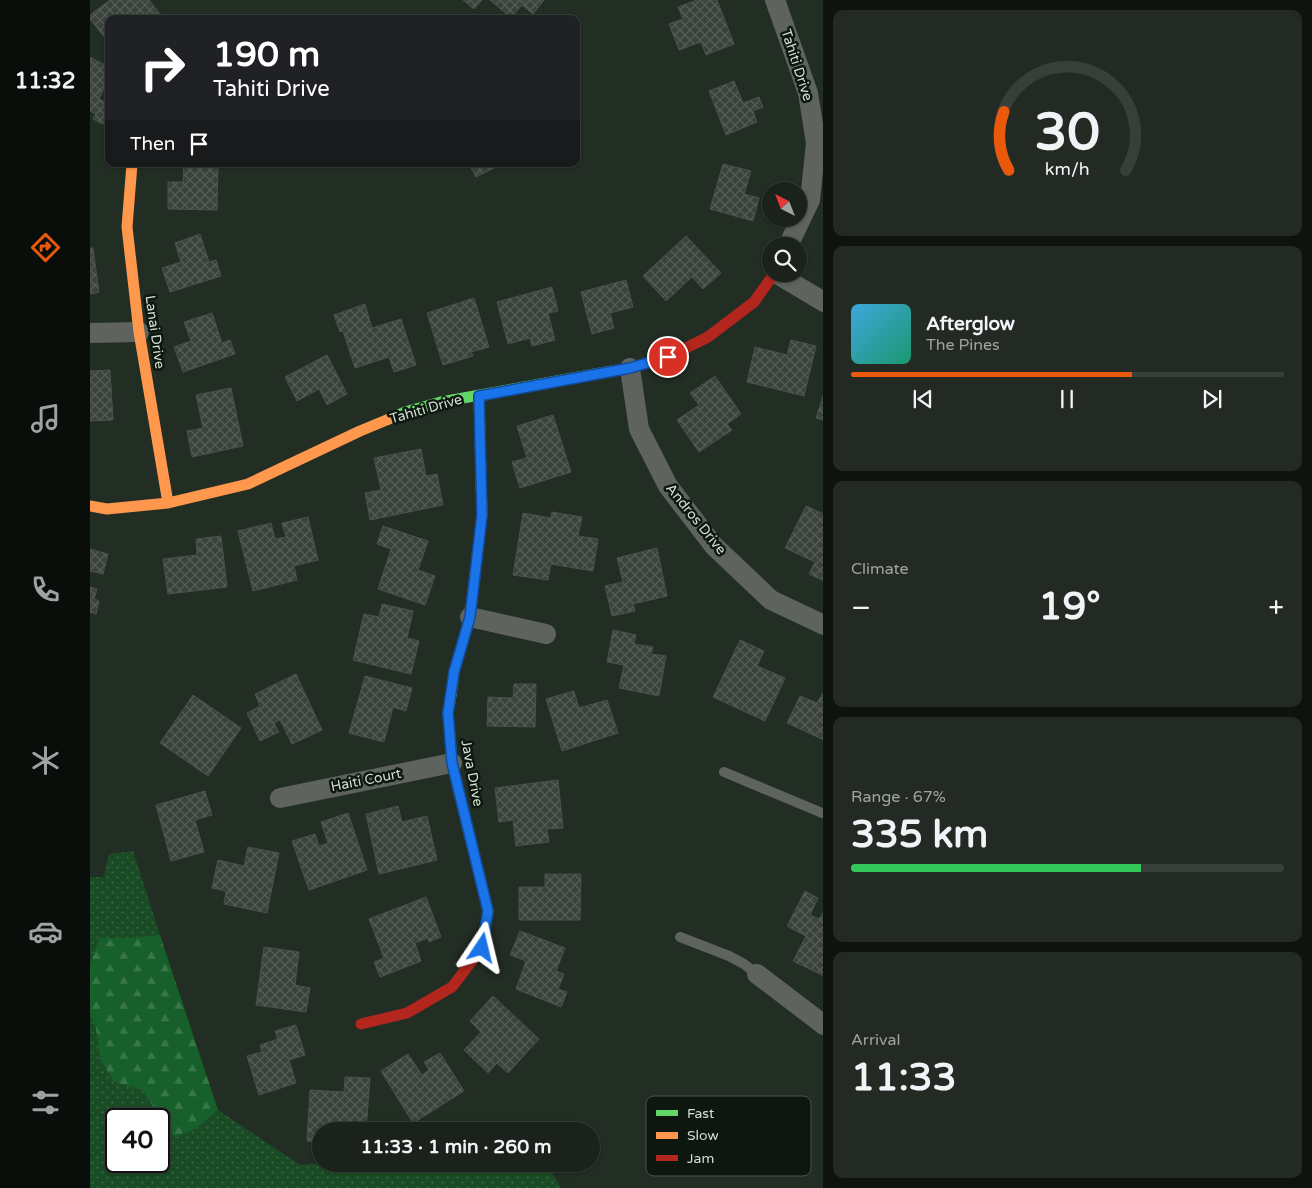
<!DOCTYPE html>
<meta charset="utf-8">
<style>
:root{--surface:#1a221b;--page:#232a24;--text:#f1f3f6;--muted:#9fa4a3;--line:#383f3a;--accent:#ea580c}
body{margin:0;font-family:"Varela Round",sans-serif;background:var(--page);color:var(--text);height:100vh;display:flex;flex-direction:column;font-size:19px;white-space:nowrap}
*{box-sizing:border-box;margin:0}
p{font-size:16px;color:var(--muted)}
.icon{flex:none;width:28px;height:28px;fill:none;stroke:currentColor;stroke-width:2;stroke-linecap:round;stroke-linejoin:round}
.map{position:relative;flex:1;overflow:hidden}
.drawer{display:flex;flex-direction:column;gap:10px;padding:10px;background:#0e130f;width:489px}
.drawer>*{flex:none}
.banner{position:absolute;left:15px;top:15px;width:475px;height:152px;border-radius:10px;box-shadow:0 1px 4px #0004,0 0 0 1px var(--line);background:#202124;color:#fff;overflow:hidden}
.needle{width:32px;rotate:318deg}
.controls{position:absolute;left:672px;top:182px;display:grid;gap:10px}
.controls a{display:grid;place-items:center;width:45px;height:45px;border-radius:50%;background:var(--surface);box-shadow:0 1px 4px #0004,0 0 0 1px var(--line);font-size:25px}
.speed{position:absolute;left:15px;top:1108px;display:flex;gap:10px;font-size:25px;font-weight:700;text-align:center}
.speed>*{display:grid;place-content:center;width:65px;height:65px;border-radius:50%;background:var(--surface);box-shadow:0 1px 4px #0004,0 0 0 1px var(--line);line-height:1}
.speed .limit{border:2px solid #111;border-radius:8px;background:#fff;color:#111}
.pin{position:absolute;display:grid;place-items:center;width:42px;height:42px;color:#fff;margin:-21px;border:2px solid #fff;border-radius:50%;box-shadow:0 1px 5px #0007}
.me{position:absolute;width:55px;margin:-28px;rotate:10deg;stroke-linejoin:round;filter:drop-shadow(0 0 4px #0008)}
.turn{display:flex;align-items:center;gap:18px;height:105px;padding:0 25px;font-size:22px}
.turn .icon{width:65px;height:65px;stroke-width:2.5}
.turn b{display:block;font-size:35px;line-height:42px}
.then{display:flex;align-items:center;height:48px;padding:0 25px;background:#0003;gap:10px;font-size:19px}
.big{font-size:38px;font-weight:700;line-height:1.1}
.drawer .widget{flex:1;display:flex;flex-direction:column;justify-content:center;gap:8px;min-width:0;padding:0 18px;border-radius:10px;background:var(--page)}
.drawer .dial{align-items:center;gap:0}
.dial svg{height:130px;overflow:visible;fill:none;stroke:var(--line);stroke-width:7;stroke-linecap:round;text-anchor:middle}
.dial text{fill:var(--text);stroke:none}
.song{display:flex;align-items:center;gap:15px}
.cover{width:60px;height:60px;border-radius:8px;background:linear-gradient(135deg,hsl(200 70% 55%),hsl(160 70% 35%))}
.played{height:5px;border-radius:2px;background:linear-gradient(90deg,var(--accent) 65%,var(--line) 65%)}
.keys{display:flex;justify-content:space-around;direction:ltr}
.heat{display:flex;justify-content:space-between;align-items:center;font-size:28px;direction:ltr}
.charge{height:8px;border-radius:4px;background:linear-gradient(90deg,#34c759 67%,var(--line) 0)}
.trip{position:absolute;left:222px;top:1122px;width:288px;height:50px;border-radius:25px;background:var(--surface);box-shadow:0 1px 4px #0004,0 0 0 1px var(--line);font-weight:700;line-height:50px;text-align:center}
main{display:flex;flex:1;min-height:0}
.tabs{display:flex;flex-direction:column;width:90px;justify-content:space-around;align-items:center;background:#0a0e0b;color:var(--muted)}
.tabs .icon{width:35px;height:35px}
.tabs .current{color:var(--accent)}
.tabs b{font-size:22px;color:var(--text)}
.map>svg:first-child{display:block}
</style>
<main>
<nav class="tabs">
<b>11:32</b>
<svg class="icon current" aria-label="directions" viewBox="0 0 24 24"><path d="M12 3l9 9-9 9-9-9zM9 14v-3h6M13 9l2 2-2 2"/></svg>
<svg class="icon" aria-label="music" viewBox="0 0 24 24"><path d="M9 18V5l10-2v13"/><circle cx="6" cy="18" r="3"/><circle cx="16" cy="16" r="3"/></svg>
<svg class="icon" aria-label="phone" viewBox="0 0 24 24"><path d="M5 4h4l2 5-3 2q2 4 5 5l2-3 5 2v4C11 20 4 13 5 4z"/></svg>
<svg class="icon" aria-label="climate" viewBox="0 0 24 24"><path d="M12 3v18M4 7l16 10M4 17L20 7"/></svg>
<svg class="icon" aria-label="car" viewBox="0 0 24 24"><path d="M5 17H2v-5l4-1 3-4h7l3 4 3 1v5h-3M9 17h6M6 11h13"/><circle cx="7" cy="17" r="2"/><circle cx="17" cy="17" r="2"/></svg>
<svg class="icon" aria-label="filters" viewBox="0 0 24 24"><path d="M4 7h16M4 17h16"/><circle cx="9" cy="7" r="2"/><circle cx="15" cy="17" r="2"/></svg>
</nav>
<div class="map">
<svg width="734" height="1188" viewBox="0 0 734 1188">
<defs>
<pattern id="grass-dots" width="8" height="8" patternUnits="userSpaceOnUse" patternTransform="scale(1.25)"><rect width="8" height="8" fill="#194b24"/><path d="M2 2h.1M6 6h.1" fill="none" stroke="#3a6443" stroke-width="1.8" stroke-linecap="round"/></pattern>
<pattern id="forest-firs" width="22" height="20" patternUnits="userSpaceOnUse" patternTransform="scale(1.25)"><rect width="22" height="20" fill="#18602b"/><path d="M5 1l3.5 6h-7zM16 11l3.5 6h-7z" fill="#397649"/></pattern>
<pattern id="building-cross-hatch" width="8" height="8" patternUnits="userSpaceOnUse" patternTransform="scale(1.25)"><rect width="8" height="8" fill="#39423b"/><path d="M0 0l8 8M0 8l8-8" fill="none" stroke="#555d56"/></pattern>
</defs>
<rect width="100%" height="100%" fill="#222d24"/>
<path fill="url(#grass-dots)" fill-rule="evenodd" d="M43,851L70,935L35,938H11L0,964V877H14L19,854Z
M0,1014L6,1029L10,1059L24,1082L52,1090L84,1137L106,1129L128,1110L210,1165L231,1163V1164H457L471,1188H0ZM26,1119H69V1161H26Z"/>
<path fill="url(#forest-firs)" d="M70,935L128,1110L106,1129L84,1137L52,1090L24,1082L10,1059L6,1029L0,1014V964L10,938H35Z"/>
<path fill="url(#building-cross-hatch)" stroke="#49524a" d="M20,0H59L74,19H19V43L0,19V15Z
M373,0H392L384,9Z
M400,0H454L443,14L432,5L421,18Z
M607,0H627L644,44L616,55L611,42L589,50L579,24L593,19L588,7Z
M0,57L19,67V78L9,99L19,104V112L13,124L3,119L6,114L0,111Z
M644,81L653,103L669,97L673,107L663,111L667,122L636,135L619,91Z
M94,164H128L127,210L78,209V182H93Z
M379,164H412L386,177Z
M633,164L661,171L654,194L669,198L663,221L620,209Z
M110,234L119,262L126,260L131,276L80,292L72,268L91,262L85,243Z
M596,236L631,273L613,289L602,277L576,301L553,276Z
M0,248H3L9,292L0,294Z
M536,280L543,307L520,313L524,328L502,334L491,292Z
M462,287L468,311L458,313L465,340L442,346L440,338L418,344L407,302Z
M384,298L399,347L381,352L383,356L353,365L337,313Z
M275,304L282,328L311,319L326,365L304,372L299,357L265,368L253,331L250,332L244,315Z
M122,313L132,343L140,340L145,354L93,372L84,347L101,341L94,322Z
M701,340L726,346L714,396L657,382L665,347L697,355Z
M237,355L257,394L237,405L229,389L207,401L195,377Z
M20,370L23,420L0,421V371Z
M625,376L651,414L637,424L642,430L609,452L587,420L609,405L600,393Z
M141,388L153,446L102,457L97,431L113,428L106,395Z
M734,393V420L726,418Z
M463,415L481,472L430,488L422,462L437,458L427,426Z
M331,449L336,476L347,474L353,505L280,520L275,493L291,490L284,458Z
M716,506L734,514V581L719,574L725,562L695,548Z
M462,512L492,517L488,536L508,539L503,571L461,564L458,580L423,575L433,513L461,518Z
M218,517L228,560L204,566L207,580L163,591L148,531L181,523L185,539L196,537L192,523Z
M293,526L338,541L328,570L345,576L335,605L288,589L301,549L287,544Z
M131,536L137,587L78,594L73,559L107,555L106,539Z
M567,548L577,596L543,604L545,611L522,616L515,586L533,582L527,558Z
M0,549L18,554L13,574L0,571Z
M0,587L7,589L4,599L9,601L6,614L0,612Z
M292,604L323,611L317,638L329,641L321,674L263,660L274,614L289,617Z
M523,630L546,635L544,644L563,647L561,654L576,656L569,696L529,688L534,665L517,662Z
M650,640L674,651L667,666L695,678L675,721L623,697Z
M206,674L232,730L202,744L190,720L184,723L189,732L170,741L157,713L170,706L165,694Z
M275,676L322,688L316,711L303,707L294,742L259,733Z
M424,684H446L445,727L397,726L398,697L423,698Z
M484,691L489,708L517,700L528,733L472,751L456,699Z
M734,691V740L697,723L710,696L727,703Z
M103,695L151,728L118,776L70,743Z
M468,780L473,828L457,829L459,842L426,846L423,820L409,822L405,788Z
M115,791L122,815L105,820L114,852L81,861L66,805Z
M308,806L312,822L337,816L347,860L289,874L276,814Z
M258,813L277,870L219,890L202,841L225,834L229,846L238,843L231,822Z
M158,847L189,853L177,913L134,904L136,891L122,888L128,860L154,866Z
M455,874H491L490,920H429V887H455Z
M715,891L728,898L720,915L729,919L734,911V976L703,961L716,936L697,926Z
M336,897L351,937L339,942L338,938L325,943L331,961L290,977L284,962L294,958L279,919Z
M430,931L475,948L466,971L474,974L468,989L477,992L471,1007L426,989L436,961L420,955Z
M174,947L209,952L205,985L220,988L216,1012L166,1005Z
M403,996L449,1039L418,1073L407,1063L398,1073L374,1050L391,1032L380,1021Z
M206,1025L215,1055L199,1060L206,1083L169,1095L157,1056L172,1052L170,1045L188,1039L185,1031Z
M350,1053L374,1091L323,1123L291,1071L318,1054L332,1075L339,1070L334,1062Z
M255,1077L280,1078L276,1130L241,1128L240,1131H231V1142L217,1141L220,1090L254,1092Z"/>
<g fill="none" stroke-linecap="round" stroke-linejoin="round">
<path stroke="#5e635f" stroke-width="10" d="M634,772L732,813
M590,937L639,956L654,964L667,974"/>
<path stroke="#5e635f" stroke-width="20" d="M685,0L718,93L726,143L720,200L698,246
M687,274L734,302
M0,333L49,332
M540,368L549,429L578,486L624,546L681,600L734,625
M380,617L456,634
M190,798L362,763
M667,974L734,1025"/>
<path stroke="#63d668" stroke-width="11" d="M299,419L315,412L351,402L522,371
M361,695L358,713L362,763L398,911L394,936"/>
<path stroke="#ff974d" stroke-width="11" d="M42,164L37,227L49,332L78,503
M0,506L17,509L78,503L158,484L270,431L299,419
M361,695L364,672L380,617L392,515L389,396"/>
<path stroke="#b3261e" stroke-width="11" d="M522,371L540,368L578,357L618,337L664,302L684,274
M271,1024L317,1013L362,987L392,948L394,936"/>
</g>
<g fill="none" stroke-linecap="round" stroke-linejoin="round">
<defs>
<path id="route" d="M392,948L398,911L362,763L358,713L364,672L380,617L392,515L389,396L540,368L578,357"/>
</defs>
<use href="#route" stroke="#114b97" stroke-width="12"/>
<use href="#route" stroke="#1a73e8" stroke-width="9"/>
</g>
<g text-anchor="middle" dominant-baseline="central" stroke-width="5" stroke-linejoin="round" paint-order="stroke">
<g font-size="14" fill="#d3dfd3" stroke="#0e170f">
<text transform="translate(707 65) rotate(72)">Tahiti Drive</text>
<text transform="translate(65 332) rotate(82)">Lanai Drive</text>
<text transform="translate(336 409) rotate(-16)">Tahiti Drive</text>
<text transform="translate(606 519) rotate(51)">Andros Drive</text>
<text transform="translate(382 773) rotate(79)">Java Drive</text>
<text transform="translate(276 780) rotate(-11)">Haiti Court</text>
</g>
</g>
<rect x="556" y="1096" width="165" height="80" rx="8" fill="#0e170f" stroke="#49534a" stroke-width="1"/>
<rect x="566" y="1110" width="22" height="6" fill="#63d668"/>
<rect x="566" y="1132" width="22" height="7" fill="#ff974d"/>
<rect x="566" y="1155" width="22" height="6" fill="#b3261e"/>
<g font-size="14" fill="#d3dfd3">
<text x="597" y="1118">Fast</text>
<text x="597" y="1140">Slow</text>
<text x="597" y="1163">Jam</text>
</g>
</svg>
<div class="controls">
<a><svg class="needle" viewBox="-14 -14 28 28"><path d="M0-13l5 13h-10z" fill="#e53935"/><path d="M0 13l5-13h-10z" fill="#9fa4a3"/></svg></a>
<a><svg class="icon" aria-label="search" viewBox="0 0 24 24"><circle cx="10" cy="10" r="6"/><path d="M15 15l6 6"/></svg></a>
</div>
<div class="speed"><div class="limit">40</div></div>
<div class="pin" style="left:578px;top:357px;background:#d93025"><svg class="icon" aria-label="arrive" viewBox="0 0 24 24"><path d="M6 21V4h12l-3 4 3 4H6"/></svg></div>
<svg class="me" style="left:392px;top:948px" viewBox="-20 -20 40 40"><path d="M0-17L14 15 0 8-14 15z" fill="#1a73e8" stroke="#fff" stroke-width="4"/></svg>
<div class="trip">11:33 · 1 min · 260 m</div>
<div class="banner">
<div class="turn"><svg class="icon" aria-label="right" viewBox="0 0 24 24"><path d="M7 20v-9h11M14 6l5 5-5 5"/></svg><div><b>190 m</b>Tahiti Drive</div></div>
<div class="then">Then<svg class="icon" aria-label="arrive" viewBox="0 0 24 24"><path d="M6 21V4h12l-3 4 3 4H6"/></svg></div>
</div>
</div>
<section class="drawer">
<div class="widget dial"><svg viewBox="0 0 100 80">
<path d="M14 69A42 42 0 1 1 86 69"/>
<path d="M14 69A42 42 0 0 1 11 33" stroke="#ea580c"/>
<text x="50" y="56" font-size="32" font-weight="700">30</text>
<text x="50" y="72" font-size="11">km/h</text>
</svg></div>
<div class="widget">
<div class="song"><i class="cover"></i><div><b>Afterglow</b><p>The Pines</p></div></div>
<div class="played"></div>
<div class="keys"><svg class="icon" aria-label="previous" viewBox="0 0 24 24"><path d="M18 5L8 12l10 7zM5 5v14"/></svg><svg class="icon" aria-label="pause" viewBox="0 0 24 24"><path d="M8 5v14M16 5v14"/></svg><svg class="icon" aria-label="next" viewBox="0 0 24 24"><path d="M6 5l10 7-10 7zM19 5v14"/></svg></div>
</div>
<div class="widget"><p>Climate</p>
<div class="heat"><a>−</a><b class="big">19°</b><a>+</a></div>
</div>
<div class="widget"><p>Range · 67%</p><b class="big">335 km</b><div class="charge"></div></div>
<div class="widget"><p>Arrival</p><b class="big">11:33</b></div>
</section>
</main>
